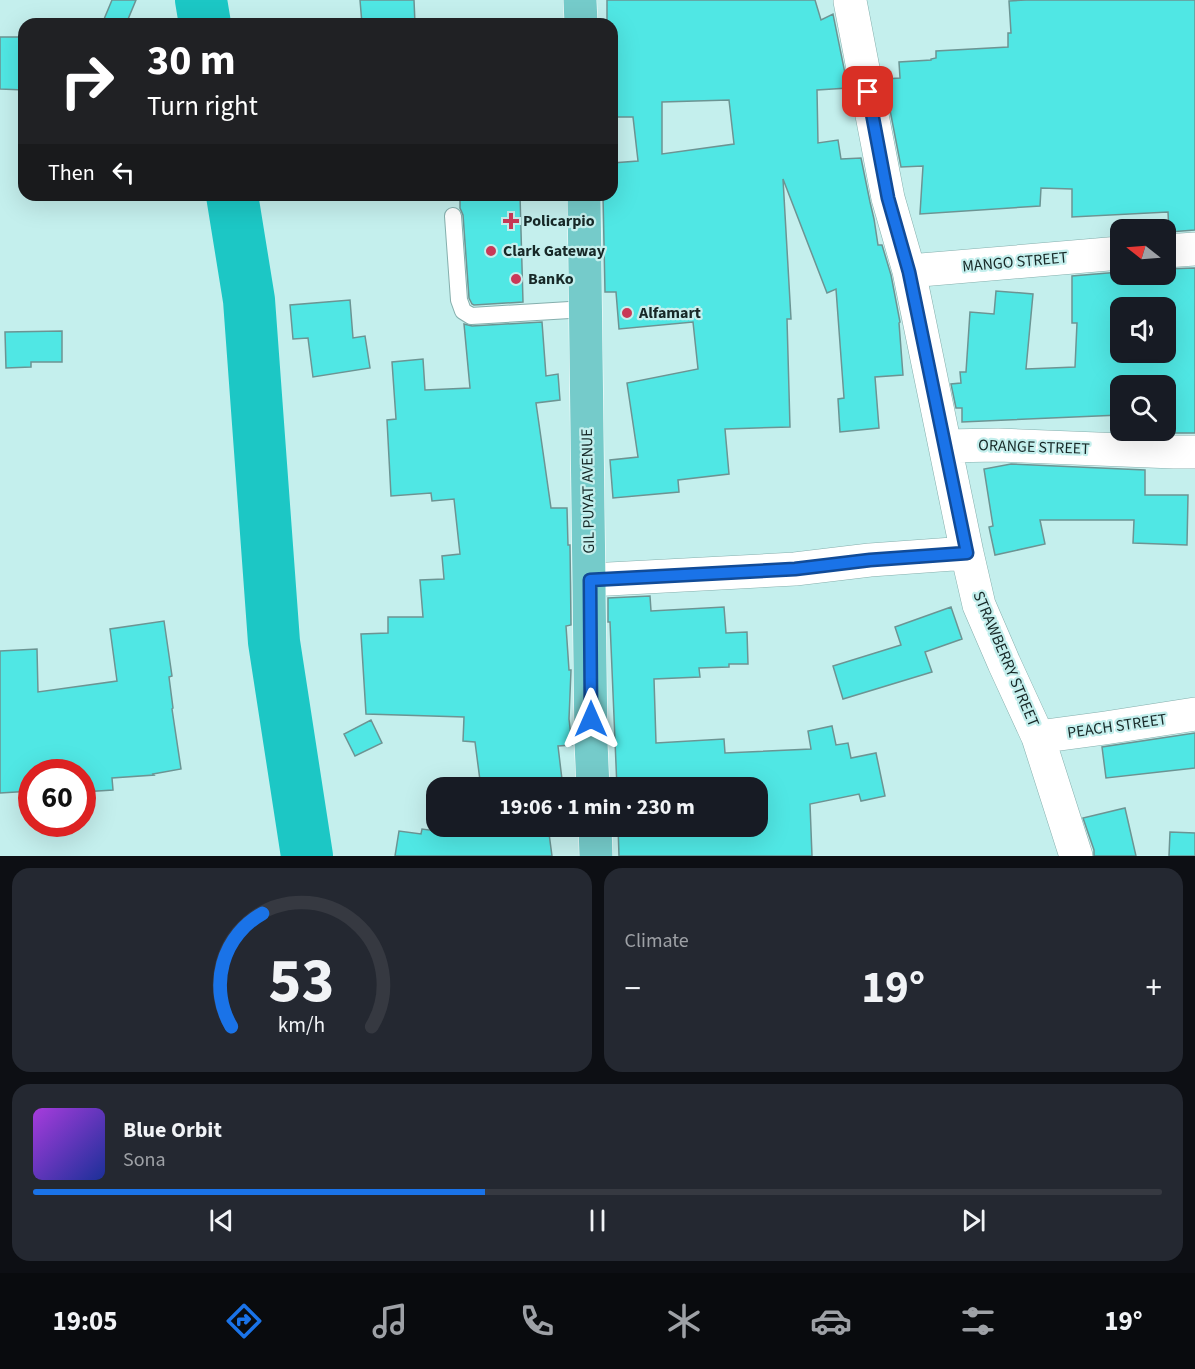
<!DOCTYPE html>
<meta charset="utf-8">
<style>
:root{--surface:#171b24;--page:#242831;--text:#f1f3f6;--muted:#9ea1a6;--line:#363941;--accent:#1a73e8}
body{margin:0;font-family:"Source Sans 3",sans-serif;background:var(--page);color:var(--text);height:100vh;display:flex;flex-direction:column;font-size:22px;white-space:nowrap}
*{box-sizing:border-box;margin:0}
p{font-size:20px;color:var(--muted)}
.icon{flex:none;width:33px;height:33px;fill:none;stroke:currentColor;stroke-width:2;stroke-linecap:round;stroke-linejoin:round}
.map{position:relative;height:856px;overflow:hidden}
.side{display:flex;flex-direction:column;gap:12px;padding:12px;background:#0d0f14;flex:1}
.side>*{flex:none}
.banner{position:absolute;left:18px;top:18px;width:600px;height:183px;border-radius:18px;box-shadow:0 6px 24px #0002;background:#202124;color:#fff;overflow:hidden}
.needle{width:39px;rotate:287deg}
.buttons{position:absolute;left:1110px;top:219px;display:grid;gap:12px}
.buttons a{display:grid;place-items:center;width:66px;height:66px;border-radius:12px;background:var(--surface);box-shadow:0 6px 24px #0002;font-size:30px}
.speed{position:absolute;left:18px;top:759px;display:flex;gap:12px;font-size:30px;font-weight:700;text-align:center}
.speed>*{display:grid;place-content:center;width:78px;height:78px;border-radius:50%;background:var(--surface);box-shadow:0 6px 24px #0002;line-height:1}
.speed .limit{border:9px solid #d22;background:#fff;color:#111}
.pin{position:absolute;display:grid;place-items:center;width:51px;height:51px;color:#fff;margin:-26px;border-radius:12px;box-shadow:0 3px 9px #0006}
.me{position:absolute;width:66px;margin:-33px;rotate:0deg;stroke-linejoin:round;filter:drop-shadow(0 0 4px #0008)}
.turn{display:flex;align-items:center;gap:21px;height:126px;padding:0 30px;font-size:27px}
.turn .icon{width:78px;height:78px;stroke-width:2.5}
.turn b{display:block;font-size:42px;line-height:51px}
.then{display:flex;align-items:center;height:57px;padding:0 30px;background:#0003;gap:12px;font-size:22px}
.big{font-size:45px;font-weight:700;line-height:1.1}
.side .widget{flex:1;display:flex;flex-direction:column;justify-content:center;gap:9px;min-width:0;padding:0 21px;border-radius:18px;background:var(--page)}
.side .dial{align-items:center;gap:0}
.dial svg{height:156px;overflow:visible;fill:none;stroke:var(--line);stroke-width:7;stroke-linecap:round;text-anchor:middle}
.dial text{fill:var(--text);stroke:none}
.song{display:flex;align-items:center;gap:18px}
.cover{width:72px;height:72px;border-radius:9px;background:linear-gradient(135deg,hsl(280 70% 55%),hsl(230 70% 35%))}
.played{height:6px;border-radius:3px;background:linear-gradient(90deg,var(--accent) 40%,var(--line) 40%)}
.keys{display:flex;justify-content:space-around;direction:ltr}
.heat{display:flex;justify-content:space-between;align-items:center;font-size:33px;direction:ltr}
.side .tiles{flex:1;display:grid;gap:12px;grid-template-columns:1fr 1fr}
.widget:last-child{grid-column:span 2}
.trip{position:absolute;left:426px;top:777px;width:342px;height:60px;border-radius:18px;background:var(--surface);box-shadow:0 6px 24px #0002;font-weight:700;line-height:60px;text-align:center}
.menu{display:flex;height:96px;justify-content:space-around;align-items:center;background:#090b0e;color:var(--muted)}
.menu .icon{width:42px;height:42px}
.menu .active{color:var(--accent)}
.menu b{font-size:27px;color:var(--text)}
.map>svg:first-child{display:block}
</style>
<div class="map">
<svg width="1195" height="856" viewBox="0 0 1195 856">
<rect width="100%" height="100%" fill="#c4efed"/>
<g fill="none" stroke-linecap="round" stroke-linejoin="round">
<path stroke="#1cc7c5" stroke-width="52" d="M201,0L205,24
M232,195L249,300L274,642L307,856"/>
</g>
<path fill="#50e7e4" stroke="#6c9493" stroke-width="1.5" fill-rule="evenodd" d="M112,0H136L126,24H102Z
M360,0H414L415,24H362Z
M607,0H815L821,20L833,14L848,88L817,90L818,143L838,140L841,159L861,158L870,202L874,219L878,245H882L891,275L900,322L899,323L903,375L875,377L879,428L840,432L838,399L844,398L836,289L827,293L783,179L791,319H787L790,427L725,429L729,474L678,480L679,492L613,498L610,460L638,457L627,383L698,369L693,322L619,329L616,292H605L603,195H612V163L638,161L633,117H612V24H607ZM729,100L734,144L662,154V102Z
M1026,0H1195V230L1169,232L1168,212L1072,217V189L1041,188L1040,206L920,214L923,166L901,167L884,79L900,78L899,62L931,60V59L936,58V51L1008,47V33H1011L1009,1Z
M0,37H24V90L0,89Z
M460,195H520L523,302L474,305L472,304L469,298L463,215L460,208Z
M1195,268V433H1169L1166,404V386H1120V415L962,422V408H956L951,384L961,383L960,372H966L970,312L994,314L996,291L1033,294L1026,369L1075,367L1077,323H1072V276L1120,272V274H1166V269ZM1120,308H1166V352H1120Z
M350,300L353,338L365,336L370,368L313,377L308,338L293,339L290,305Z
M542,322L546,376L558,374L560,400L536,403L551,508H567L568,545H570L571,625L566,626L569,670H571L569,719L572,745L558,746L563,788H481L475,742L463,741L464,717L366,714L361,634L388,633V617H423L420,580L444,579L442,556L460,554L454,499L432,501L431,493L391,496L387,420L396,419L392,362L423,359L425,390L470,388L464,324L472,326Z
M62,331V362H31V367L6,368L5,332Z
M1011,464L1145,470V495H1188L1187,545L1133,543L1134,520H1040L1045,544L995,555L989,527L993,526L984,469Z
M650,596L651,611L724,607L726,633L747,632L748,664H729V667L699,668L700,677L654,679L656,743L724,739L725,753L811,749L808,731L832,726L836,745L848,743L851,758L876,753L885,796L861,801L859,794L810,804L812,856H619L618,826H758V788H617L610,622H608V598Z
M951,607L962,639L925,652L932,672L843,699L833,666L901,645L895,627Z
M164,621L172,676L169,677L173,708L172,709L181,769L153,774L154,775L112,778L113,790L82,792V772H32V791L0,793V651L37,649L38,692L117,681L110,629Z
M371,720L382,743L355,756L344,734Z
M1195,733V768L1106,778L1102,747Z
M1125,808L1136,856H1094V850L1083,818Z
M452,826H548L552,856H395L399,831L421,834L422,829L451,833Z
M1170,832L1195,833V856H1169Z"/>
<g fill="none" stroke-linecap="round" stroke-linejoin="round">
<defs>
<path id="service" d="M453,216L459,300L463,311L471,316L586,309"/>
<path id="minor" d="M850,1L888,198L909,271L967,553L979,605L1004,663L1038,737L1076,856
M1166,251L1195,249
M909,271L1120,253
M945,446L998,445L1174,452H1195
M590,580L795,569L870,560L967,553
M1038,737L1105,728L1195,714"/>
<path id="primary" d="M580,0L581,24
M584,195L591,742L593,788
M595,826L596,856"/>
</defs>
<use href="#service" stroke="#85afad" stroke-width="18"/>
<use href="#minor" stroke="#85afad" stroke-width="34"/>
<use href="#primary" stroke="#fff" stroke-width="34"/>
<use href="#service" stroke="#fff" stroke-width="16"/>
<use href="#minor" stroke="#fff" stroke-width="33"/>
<use href="#primary" stroke="#75cbca" stroke-width="33"/>
</g>
<g fill="none" stroke-linecap="round" stroke-linejoin="round">
<defs>
<path id="route" d="M591,719L590,580L795,569L870,560L967,553L909,272L888,198L868,92"/>
</defs>
<use href="#route" stroke="#114b97" stroke-width="15"/>
<use href="#route" stroke="#1a73e8" stroke-width="10"/>
</g>
<g fill="#c93957" stroke="#c4efed" stroke-width="2">
<path d="M508 212h6v6h6v6h-6v6h-6v-6h-6v-6h6z"/>
<circle cx="491" cy="251" r="6"/>
<circle cx="516" cy="279" r="6"/>
<circle cx="627" cy="313" r="6"/>
</g>
<g text-anchor="middle" dominant-baseline="central" stroke-width="4.5" stroke-linejoin="round" paint-order="stroke">
<g font-size="16" font-weight="bold" fill="#172827" stroke="#c4efed" text-anchor="start">
<text x="523" y="221">Policarpio</text>
<text x="503" y="251">Clark Gateway</text>
<text x="528" y="279">BanKo</text>
<text x="639" y="313">Alfamart</text>
</g>
<g font-size="16" fill="#172827" stroke="#c4efed">
<text transform="translate(1015 262) rotate(-5)">MANGO STREET</text>
<text transform="translate(1034 447) rotate(2)">ORANGE STREET</text>
<text transform="translate(588 491) rotate(-91)">GIL PUYAT AVENUE</text>
<text transform="translate(1006 659) rotate(67)">STRAWBERRY STREET</text>
<text transform="translate(1117 726) rotate(-8)">PEACH STREET</text>
</g>
</g>
</svg>
<div class="buttons">
<a><svg class="needle" viewBox="-14 -14 28 28"><path d="M0-13l5 13h-10z" fill="#e53935"/><path d="M0 13l5-13h-10z" fill="#9ea1a6"/></svg></a>
<a><svg class="icon" aria-label="sound" viewBox="0 0 24 24"><path d="M4 9h4l5-4v14l-5-4H4zM17 9q2 3 0 6"/></svg></a>
<a><svg class="icon" aria-label="search" viewBox="0 0 24 24"><circle cx="10" cy="10" r="6"/><path d="M15 15l6 6"/></svg></a>
</div>
<div class="speed"><div class="limit">60</div></div>
<div class="pin" style="left:868px;top:92px;background:#d93025"><svg class="icon" aria-label="arrive" viewBox="0 0 24 24"><path d="M6 21V4h12l-3 4 3 4H6"/></svg></div>
<svg class="me" style="left:591px;top:719px" viewBox="-20 -20 40 40"><path d="M0-17L14 15 0 8-14 15z" fill="#1a73e8" stroke="#fff" stroke-width="4"/></svg>
<div class="trip">19:06 · 1 min · 230 m</div>
<div class="banner">
<div class="turn"><svg class="icon" aria-label="right" viewBox="0 0 24 24"><path d="M7 20v-9h11M14 6l5 5-5 5"/></svg><div><b>30 m</b>Turn right</div></div>
<div class="then">Then<svg class="icon" aria-label="left" viewBox="0 0 24 24"><path d="M17 20v-9H6M10 6l-5 5 5 5"/></svg></div>
</div>
</div>
<section class="side">
<div class="tiles">
<div class="widget dial"><svg viewBox="0 0 100 80">
<path d="M14 69A42 42 0 1 1 86 69"/>
<path d="M14 69A42 42 0 0 1 30 11" stroke="#1a73e8"/>
<text x="50" y="56" font-size="32" font-weight="700">53</text>
<text x="50" y="72" font-size="11">km/h</text>
</svg></div>
<div class="widget"><p>Climate</p>
<div class="heat"><a>−</a><b class="big">19°</b><a>+</a></div>
</div>
<div class="widget">
<div class="song"><i class="cover"></i><div><b>Blue Orbit</b><p>Sona</p></div></div>
<div class="played"></div>
<div class="keys"><svg class="icon" aria-label="previous" viewBox="0 0 24 24"><path d="M18 5L8 12l10 7zM5 5v14"/></svg><svg class="icon" aria-label="pause" viewBox="0 0 24 24"><path d="M8 5v14M16 5v14"/></svg><svg class="icon" aria-label="next" viewBox="0 0 24 24"><path d="M6 5l10 7-10 7zM19 5v14"/></svg></div>
</div>
</div>
</section>
<nav class="menu">
<b>19:05</b>
<svg class="icon active" aria-label="directions" viewBox="0 0 24 24"><path d="M12 3l9 9-9 9-9-9zM9 14v-3h6M13 9l2 2-2 2"/></svg>
<svg class="icon" aria-label="music" viewBox="0 0 24 24"><path d="M9 18V5l10-2v13"/><circle cx="6" cy="18" r="3"/><circle cx="16" cy="16" r="3"/></svg>
<svg class="icon" aria-label="phone" viewBox="0 0 24 24"><path d="M5 4h4l2 5-3 2q2 4 5 5l2-3 5 2v4C11 20 4 13 5 4z"/></svg>
<svg class="icon" aria-label="climate" viewBox="0 0 24 24"><path d="M12 3v18M4 7l16 10M4 17L20 7"/></svg>
<svg class="icon" aria-label="car" viewBox="0 0 24 24"><path d="M5 17H2v-5l4-1 3-4h7l3 4 3 1v5h-3M9 17h6M6 11h13"/><circle cx="7" cy="17" r="2"/><circle cx="17" cy="17" r="2"/></svg>
<svg class="icon" aria-label="filters" viewBox="0 0 24 24"><path d="M4 7h16M4 17h16"/><circle cx="9" cy="7" r="2"/><circle cx="15" cy="17" r="2"/></svg>
<b>19°</b>
</nav>
